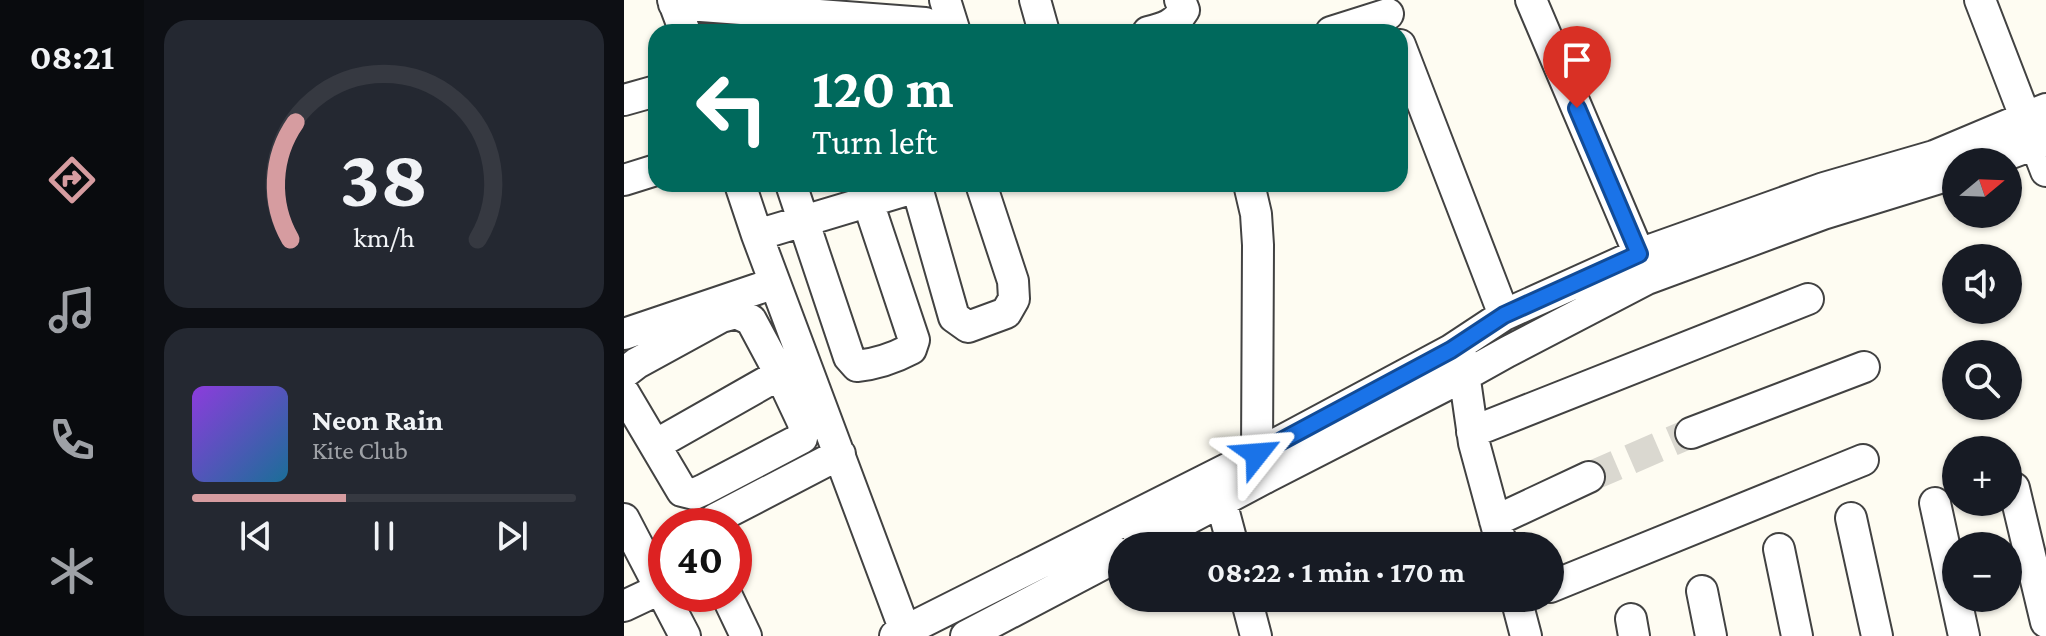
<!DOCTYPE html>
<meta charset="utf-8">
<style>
:root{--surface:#171b24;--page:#242831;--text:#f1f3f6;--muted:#9ea1a6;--line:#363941;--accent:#d69ca0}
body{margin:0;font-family:"Crimson Pro",serif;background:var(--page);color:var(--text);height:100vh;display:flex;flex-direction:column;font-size:30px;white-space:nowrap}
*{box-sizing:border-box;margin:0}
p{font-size:26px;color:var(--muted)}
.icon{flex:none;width:44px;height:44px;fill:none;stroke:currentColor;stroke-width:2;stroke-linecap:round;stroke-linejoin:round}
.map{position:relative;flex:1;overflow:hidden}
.drawer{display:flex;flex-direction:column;gap:20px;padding:20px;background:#0d0f14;width:480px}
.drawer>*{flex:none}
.hud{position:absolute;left:24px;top:24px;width:760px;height:168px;border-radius:24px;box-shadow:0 2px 6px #0004;background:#00695c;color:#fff;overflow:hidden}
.needle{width:52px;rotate:71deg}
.buttons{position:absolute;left:1318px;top:148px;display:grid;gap:16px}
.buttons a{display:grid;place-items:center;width:80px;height:80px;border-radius:50%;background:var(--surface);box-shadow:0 2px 6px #0004;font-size:40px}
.speed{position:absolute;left:24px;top:508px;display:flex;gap:16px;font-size:40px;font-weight:700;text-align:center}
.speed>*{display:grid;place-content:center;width:104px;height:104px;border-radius:50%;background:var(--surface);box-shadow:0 2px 6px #0004;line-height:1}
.speed .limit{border:12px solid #d22;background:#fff;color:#111}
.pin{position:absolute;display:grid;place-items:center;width:68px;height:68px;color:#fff;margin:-82px -34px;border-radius:50% 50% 50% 0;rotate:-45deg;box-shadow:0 0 8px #0007}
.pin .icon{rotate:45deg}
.me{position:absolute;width:88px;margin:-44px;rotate:62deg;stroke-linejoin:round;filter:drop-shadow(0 0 6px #0008)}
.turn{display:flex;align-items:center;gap:28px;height:168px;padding:0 32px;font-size:36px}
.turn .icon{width:104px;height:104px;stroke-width:2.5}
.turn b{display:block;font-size:56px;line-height:68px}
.drawer .tile{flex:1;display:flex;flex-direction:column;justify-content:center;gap:12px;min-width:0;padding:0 28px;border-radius:24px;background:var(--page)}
.drawer .dial{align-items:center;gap:0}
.dial svg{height:208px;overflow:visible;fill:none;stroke:var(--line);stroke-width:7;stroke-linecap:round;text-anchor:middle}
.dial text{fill:var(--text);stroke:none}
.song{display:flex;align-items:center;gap:24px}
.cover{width:96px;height:96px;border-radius:12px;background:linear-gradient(135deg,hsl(270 70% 55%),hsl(200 70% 35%))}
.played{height:8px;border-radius:4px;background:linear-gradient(90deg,var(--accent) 40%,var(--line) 40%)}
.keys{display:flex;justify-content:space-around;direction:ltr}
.trip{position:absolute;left:484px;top:532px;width:456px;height:80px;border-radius:40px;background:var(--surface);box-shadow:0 2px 6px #0004;font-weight:700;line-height:80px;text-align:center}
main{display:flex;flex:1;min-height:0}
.tabs{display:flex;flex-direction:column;width:144px;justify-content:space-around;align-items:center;background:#090b0e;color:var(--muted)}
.tabs .icon{width:56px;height:56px}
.tabs .current{color:var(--accent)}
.tabs b{font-size:36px;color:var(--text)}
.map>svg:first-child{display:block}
</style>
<main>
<nav class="tabs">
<b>08:21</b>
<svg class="icon current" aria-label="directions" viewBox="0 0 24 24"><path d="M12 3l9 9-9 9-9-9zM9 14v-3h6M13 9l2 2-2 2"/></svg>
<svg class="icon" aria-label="music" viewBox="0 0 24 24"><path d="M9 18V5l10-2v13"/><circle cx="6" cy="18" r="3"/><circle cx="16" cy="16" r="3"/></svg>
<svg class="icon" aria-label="phone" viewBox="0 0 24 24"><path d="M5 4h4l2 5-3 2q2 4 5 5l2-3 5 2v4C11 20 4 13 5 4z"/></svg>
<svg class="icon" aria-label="climate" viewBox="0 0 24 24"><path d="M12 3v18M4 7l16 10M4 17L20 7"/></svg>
</nav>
<section class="drawer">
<div class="tile dial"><svg viewBox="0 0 100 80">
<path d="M14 69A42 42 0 1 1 86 69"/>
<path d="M14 69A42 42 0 0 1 16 24" stroke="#d69ca0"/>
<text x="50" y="56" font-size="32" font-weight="700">38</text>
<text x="50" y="72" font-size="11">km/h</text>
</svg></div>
<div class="tile">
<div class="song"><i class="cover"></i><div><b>Neon Rain</b><p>Kite Club</p></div></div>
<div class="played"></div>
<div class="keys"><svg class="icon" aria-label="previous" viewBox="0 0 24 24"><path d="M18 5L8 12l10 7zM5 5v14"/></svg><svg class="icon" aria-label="pause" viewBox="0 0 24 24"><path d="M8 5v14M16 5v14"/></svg><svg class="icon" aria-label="next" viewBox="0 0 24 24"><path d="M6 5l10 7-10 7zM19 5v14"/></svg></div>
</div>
</section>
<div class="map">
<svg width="1422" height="636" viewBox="0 0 1422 636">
<rect width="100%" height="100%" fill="#fefcf2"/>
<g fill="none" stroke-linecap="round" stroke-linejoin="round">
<path stroke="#dad8d0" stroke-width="30" stroke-dasharray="30 15" stroke-linecap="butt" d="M965,477L1067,433"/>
<defs>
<path id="minor" d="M49,0L61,32
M321,0L331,32
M411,0L420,32
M907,0L1015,254
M1356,0L1422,171
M50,4L301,23
M524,32C540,28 551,25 560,10L556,0
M707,32L764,14
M776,45L880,315
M0,100L32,91
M1363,162L1422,140
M0,180L32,170
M116,184L133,235L283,636
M167,184L225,357L233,366C253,364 270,358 287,349L290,340L238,184
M292,184L330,317L344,327L382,313L390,299L389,281L357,184
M625,184L632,214L634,245L633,454
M133,235L293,187
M0,334L151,283
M838,359L850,443L878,546
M0,373L13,363L97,317L112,313L127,320L156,374L180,425L178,438L79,490L70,494L58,491L0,393
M848,432L1184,299
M1067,433L1240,367
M31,445L172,365
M1390,488L1422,622
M597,501L609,546
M1311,503L1340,636
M1227,518L1253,636
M0,519L61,636
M871,521L965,477
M85,526L91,519L216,454
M513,546L643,477L840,376L883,352L1023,279L1199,214L1332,173
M1155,549L1173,636
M926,587L1239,460
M1078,591L1087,636
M102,594L122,636
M622,598L632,636
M892,598L902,636
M0,606L36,589
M1007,619L1010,636
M271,636L633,454L827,350L880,315L1015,254L1200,188L1310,156L1422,109
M342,636L498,554"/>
</defs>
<use href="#minor" stroke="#424242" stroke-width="34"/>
<use href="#minor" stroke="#fff" stroke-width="30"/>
</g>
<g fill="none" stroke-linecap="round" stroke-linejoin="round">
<defs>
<path id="route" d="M633,454L827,350L880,315L1015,254L953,108"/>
</defs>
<use href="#route" stroke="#114b97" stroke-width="20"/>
<use href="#route" stroke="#1a73e8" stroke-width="14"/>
</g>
</svg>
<div class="buttons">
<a><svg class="needle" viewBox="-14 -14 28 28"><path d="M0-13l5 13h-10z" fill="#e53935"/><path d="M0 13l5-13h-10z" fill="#9ea1a6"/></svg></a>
<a><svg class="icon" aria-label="sound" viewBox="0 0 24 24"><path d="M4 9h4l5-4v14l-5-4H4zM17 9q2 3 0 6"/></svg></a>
<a><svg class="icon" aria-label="search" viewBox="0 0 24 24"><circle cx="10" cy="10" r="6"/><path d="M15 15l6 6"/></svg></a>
<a>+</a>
<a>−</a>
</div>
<div class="speed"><div class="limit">40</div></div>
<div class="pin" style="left:953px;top:108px;background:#d93025"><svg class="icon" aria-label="arrive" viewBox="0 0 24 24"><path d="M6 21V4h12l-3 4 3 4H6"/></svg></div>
<svg class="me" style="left:633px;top:454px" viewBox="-20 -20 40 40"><path d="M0-17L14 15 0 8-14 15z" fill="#1a73e8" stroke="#fff" stroke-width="4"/></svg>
<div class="trip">08:22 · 1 min · 170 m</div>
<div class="hud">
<div class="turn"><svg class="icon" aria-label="left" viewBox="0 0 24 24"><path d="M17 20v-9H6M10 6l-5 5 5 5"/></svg><div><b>120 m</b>Turn left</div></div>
</div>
</div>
</main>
